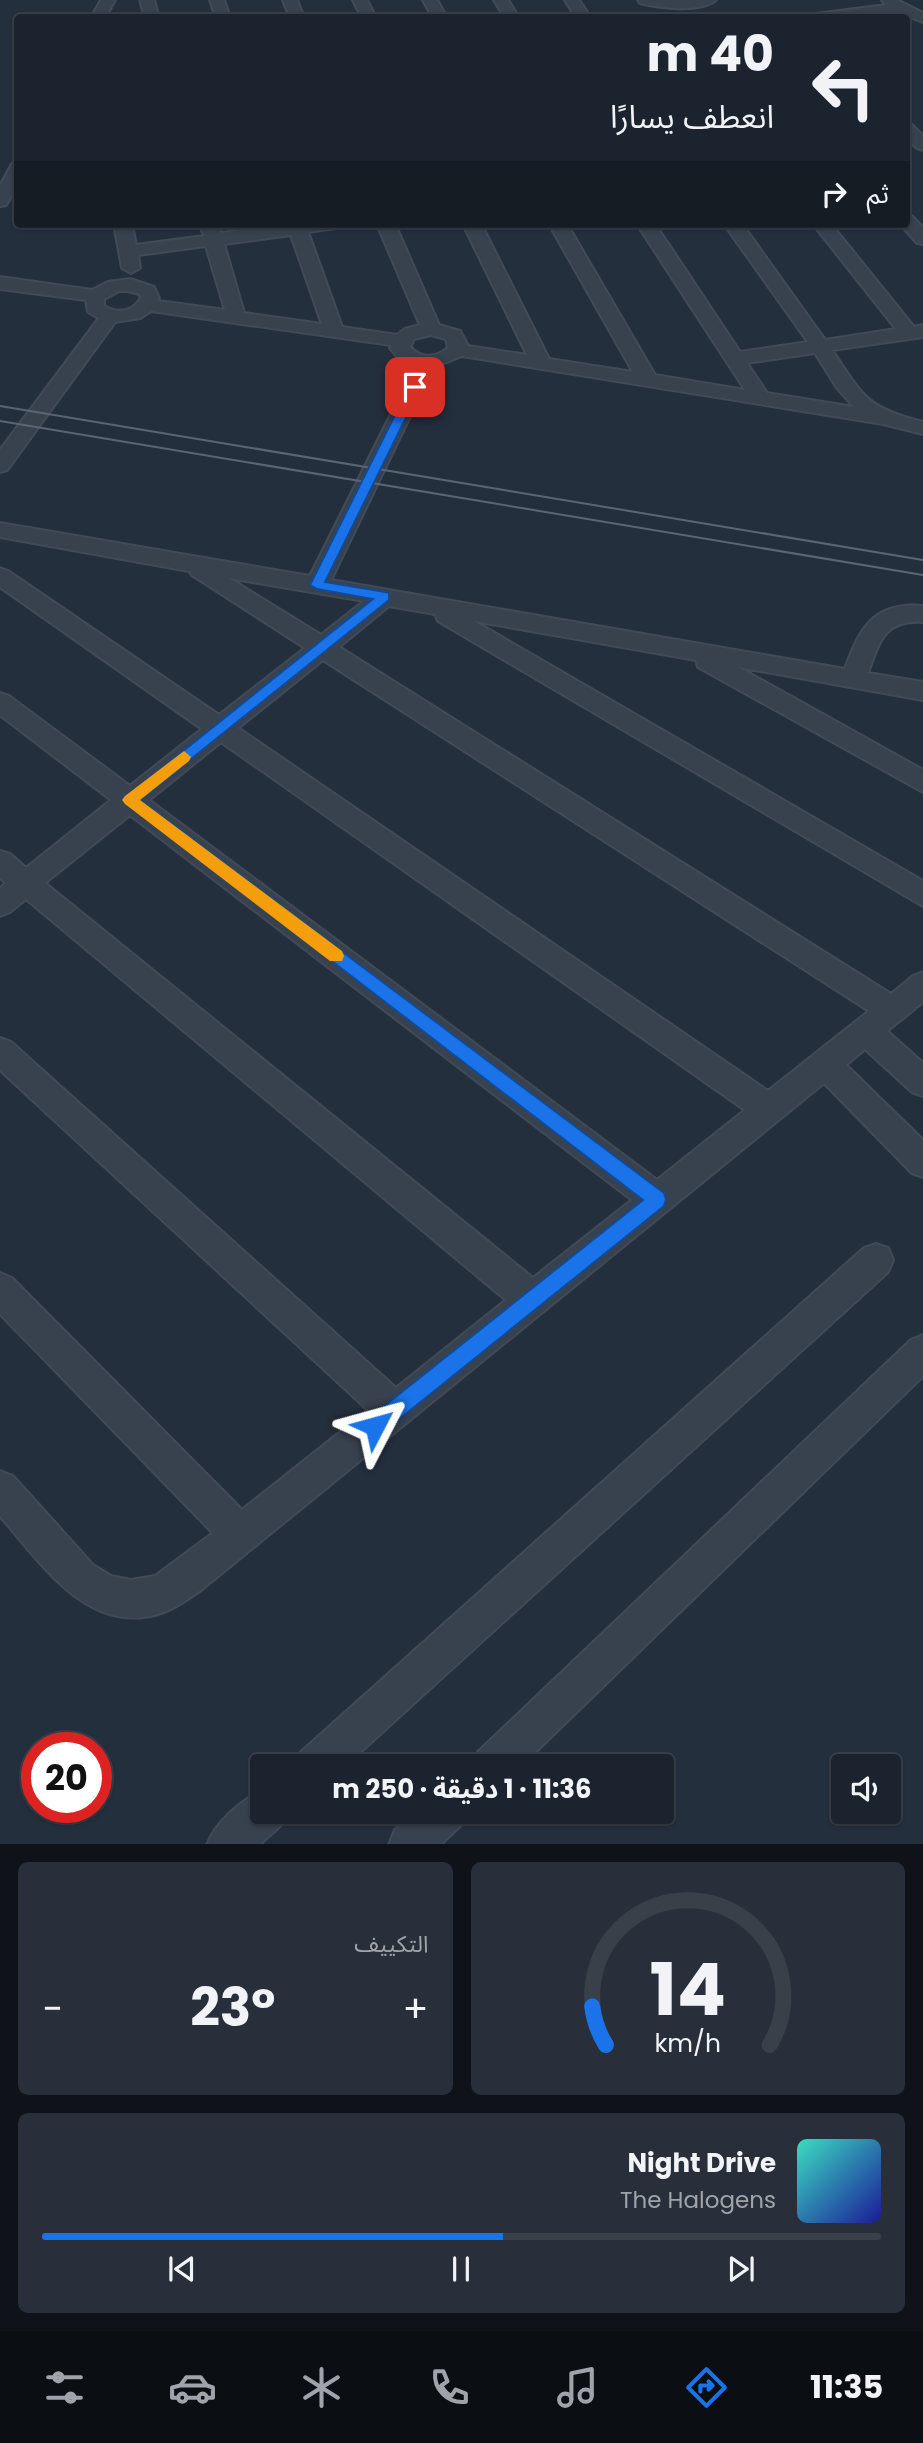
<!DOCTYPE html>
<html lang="ar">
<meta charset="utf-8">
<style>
:root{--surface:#1b232e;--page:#282f3a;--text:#f1f3f6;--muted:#a0a4aa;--line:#39404a;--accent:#1a73e8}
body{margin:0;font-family:Poppins,"Noto Sans Arabic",sans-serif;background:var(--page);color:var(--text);direction:rtl;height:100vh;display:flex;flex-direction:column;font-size:26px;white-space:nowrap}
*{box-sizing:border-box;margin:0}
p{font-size:23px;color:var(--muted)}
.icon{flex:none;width:38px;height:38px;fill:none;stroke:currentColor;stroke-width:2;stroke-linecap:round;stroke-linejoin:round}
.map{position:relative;height:1844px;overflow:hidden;direction:ltr}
.side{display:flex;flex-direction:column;gap:18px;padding:18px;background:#0f1319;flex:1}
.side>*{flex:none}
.hud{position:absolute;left:14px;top:14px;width:896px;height:214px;border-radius:7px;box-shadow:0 2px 5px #0004,0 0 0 2px var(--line);direction:rtl;background:#1b232e;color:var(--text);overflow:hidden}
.buttons{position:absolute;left:831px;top:1754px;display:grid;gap:14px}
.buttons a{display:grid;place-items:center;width:70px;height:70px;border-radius:7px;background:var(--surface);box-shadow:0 2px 5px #0004,0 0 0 2px var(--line);font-size:35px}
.speed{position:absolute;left:21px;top:1732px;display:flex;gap:14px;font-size:35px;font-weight:700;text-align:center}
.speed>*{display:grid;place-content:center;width:91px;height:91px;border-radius:50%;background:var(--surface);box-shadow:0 2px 5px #0004,0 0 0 2px var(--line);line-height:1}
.speed .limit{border:10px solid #d22;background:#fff;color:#111}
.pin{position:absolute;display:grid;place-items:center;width:60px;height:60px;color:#fff;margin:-30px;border-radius:14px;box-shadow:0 4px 10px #0006}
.me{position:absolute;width:77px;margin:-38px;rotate:51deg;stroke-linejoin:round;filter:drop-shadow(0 0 5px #0008)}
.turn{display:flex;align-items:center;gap:24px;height:147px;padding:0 21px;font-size:32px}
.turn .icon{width:91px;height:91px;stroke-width:2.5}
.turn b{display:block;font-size:49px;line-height:60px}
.then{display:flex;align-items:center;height:66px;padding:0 21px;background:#0003;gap:14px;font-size:26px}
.big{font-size:52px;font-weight:700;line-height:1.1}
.side .card{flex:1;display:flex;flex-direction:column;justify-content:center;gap:10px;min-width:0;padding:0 24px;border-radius:10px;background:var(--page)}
.side .dial{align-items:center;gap:0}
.dial svg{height:182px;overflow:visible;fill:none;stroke:var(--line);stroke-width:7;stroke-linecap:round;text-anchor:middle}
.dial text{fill:var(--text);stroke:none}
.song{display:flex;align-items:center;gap:21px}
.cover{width:84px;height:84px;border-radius:10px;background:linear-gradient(135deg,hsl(170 70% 55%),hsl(240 70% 35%))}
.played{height:7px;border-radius:4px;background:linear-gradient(90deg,var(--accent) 55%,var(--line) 55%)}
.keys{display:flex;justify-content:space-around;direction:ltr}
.heat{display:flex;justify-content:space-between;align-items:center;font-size:38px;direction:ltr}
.side .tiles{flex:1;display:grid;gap:18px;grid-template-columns:1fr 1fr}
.card:last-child{grid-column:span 2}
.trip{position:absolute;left:250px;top:1754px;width:424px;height:70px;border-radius:7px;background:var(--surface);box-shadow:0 2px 5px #0004,0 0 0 2px var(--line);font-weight:700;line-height:70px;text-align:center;direction:rtl}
.menu{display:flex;height:112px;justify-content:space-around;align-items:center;background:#0b0e12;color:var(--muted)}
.menu .icon{width:49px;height:49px}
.menu .selected{color:var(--accent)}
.menu b{font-size:32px;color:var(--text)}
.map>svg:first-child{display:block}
</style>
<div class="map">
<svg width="923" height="1845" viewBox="0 0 923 1845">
<rect width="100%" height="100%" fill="#242f3e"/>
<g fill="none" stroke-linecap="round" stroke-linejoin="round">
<defs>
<path id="service" d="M101,0H115L105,18H91Z
M140,0H154L159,18H145Z
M210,0H224L230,18H216Z
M283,0H297L304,18H290Z
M353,0H367L376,18H362Z
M423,0H437L447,18H433Z
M494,0H508L519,18H505Z
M565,0H579L591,18H576Z
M638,0H716C700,13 660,8 640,3Z
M882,0H897L923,13V22L897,12L855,18H809L816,14L886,5Z
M906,123L912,125L923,136V150L917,148L906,138Z
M18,163V184L6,205L0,206V186L12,164Z
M906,215L912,216L923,228V244L917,243L900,224H906Z
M114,224H132L136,245L204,236L200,224H218L221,233L287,224H339L336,228L308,232L342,327L397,335L405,329L420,325L377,224H395L439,325L460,331L468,346L527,355L463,224H481L549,359L633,372L549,224H567L655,375L745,390L637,224H655L740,352L808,342L724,224H742L825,340L896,329L813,224H831L914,327L923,325V337L832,350C863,397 867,408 923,422V434L883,424L462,356L434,367L331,580L845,669C860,627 874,602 923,606V622C885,619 879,641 868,673L923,682V700L738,667L923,770V792L698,667L696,660L474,621L923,881V906L438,621L435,614L389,606L339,647L891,994L913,976L923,972V1002L887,1031L923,1063V1096L912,1092L865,1049L846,1065L923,1140V1177L912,1173L824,1083L201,1590C189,1598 178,1607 164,1612C90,1639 42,1564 0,1516V1471L13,1476L93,1565L111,1576L131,1580L155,1576L213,1533L0,1314V1273L12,1278L242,1510L368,1410L0,1070V1038L11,1042L396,1388L506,1300L26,899L10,912L0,916V888L6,883L0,878V851L10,854L26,868L111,800L0,715V693L9,696L130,786L202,729L0,587V568L8,571L219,715L305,648L192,575L189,571L0,537V523L310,576L415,366L399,359L390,348L391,345L151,311L140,318L115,322L7,470L0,472V450L99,318L88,312L86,300L0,289V277L92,290L108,282L130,279L154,287L159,298L158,301L225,310L206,246L138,255L140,268L131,273L122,268ZM291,235L322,324L244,313L224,244ZM119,291H128L139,294L141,298C132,312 118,314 104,306V299ZM431,335L446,339L448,348C435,358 422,359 410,347L414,339ZM815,353L837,388L854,407L767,393L747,363ZM229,578L364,601L321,635ZM323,660L869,1011L768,1091L238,728ZM221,742L745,1110L657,1180L149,800ZM130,815L632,1200L533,1278L45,883Z
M876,1244L888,1248L893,1260L888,1272L345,1766H295L301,1752L864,1248Z
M923,1335V1376L521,1766H472L478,1752L911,1340Z
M262,1791V1811H286L280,1826L259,1845H207C216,1822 240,1801 262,1791Z
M415,1811H466L460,1826L440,1845H389L395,1830Z"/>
</defs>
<use href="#service" stroke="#414a57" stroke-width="4"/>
<use href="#service" fill="#38414e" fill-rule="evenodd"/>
<path stroke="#5a6575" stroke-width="2" d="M0,406L923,560
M0,421L923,575"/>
</g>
<path fill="#1a73e8" stroke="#114b97" stroke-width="2" d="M415,384L421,387L325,582L385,592L389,593V600L140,800L664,1193L666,1199L664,1206L382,1433L375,1436L368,1433L365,1426L368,1419L643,1200L122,800L373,599L317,589L310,585L409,387Z"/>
<path fill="#f59e0b" d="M184,751L191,757L189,761L140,800L342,951L344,956L342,961H330L125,804L122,800L125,796Z"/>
</svg>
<div class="buttons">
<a><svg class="icon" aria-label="sound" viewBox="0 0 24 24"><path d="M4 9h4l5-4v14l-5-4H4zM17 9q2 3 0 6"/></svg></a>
</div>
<div class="speed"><div class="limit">20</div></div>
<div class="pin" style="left:415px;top:387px;background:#d93025"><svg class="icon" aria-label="arrive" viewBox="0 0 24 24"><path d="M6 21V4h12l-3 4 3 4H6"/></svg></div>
<svg class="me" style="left:375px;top:1426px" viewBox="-20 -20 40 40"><path d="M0-17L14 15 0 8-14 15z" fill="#1a73e8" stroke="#fff" stroke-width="4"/></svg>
<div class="trip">11:36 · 1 دقيقة · 250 m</div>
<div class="hud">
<div class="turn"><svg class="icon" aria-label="left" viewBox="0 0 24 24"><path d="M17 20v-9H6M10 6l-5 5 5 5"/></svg><div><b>40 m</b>انعطف يسارًا</div></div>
<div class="then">ثم<svg class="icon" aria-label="right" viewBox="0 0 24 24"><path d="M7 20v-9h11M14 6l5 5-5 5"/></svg></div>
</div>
</div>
<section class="side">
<div class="tiles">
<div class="card dial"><svg viewBox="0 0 100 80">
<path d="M14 69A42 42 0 1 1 86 69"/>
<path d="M14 69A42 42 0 0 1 8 52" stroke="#1a73e8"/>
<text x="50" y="56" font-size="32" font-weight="700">14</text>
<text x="50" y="72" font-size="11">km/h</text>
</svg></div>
<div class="card"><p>التكييف</p>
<div class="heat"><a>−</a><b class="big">23°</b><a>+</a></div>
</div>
<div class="card">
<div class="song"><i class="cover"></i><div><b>Night Drive</b><p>The Halogens</p></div></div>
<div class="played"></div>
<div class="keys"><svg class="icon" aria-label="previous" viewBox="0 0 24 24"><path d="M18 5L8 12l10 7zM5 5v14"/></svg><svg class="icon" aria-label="pause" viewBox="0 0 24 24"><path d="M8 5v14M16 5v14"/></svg><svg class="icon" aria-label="next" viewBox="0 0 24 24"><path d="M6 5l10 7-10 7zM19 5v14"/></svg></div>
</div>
</div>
</section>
<nav class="menu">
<b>11:35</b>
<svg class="icon selected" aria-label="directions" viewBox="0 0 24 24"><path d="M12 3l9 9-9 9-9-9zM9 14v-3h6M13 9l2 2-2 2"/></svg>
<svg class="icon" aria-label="music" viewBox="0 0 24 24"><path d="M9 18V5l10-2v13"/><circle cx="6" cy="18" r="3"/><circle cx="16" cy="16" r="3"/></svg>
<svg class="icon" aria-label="phone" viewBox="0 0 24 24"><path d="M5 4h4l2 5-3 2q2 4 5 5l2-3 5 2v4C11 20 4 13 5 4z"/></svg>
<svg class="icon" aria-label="climate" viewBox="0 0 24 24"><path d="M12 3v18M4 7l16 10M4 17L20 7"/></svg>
<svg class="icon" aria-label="car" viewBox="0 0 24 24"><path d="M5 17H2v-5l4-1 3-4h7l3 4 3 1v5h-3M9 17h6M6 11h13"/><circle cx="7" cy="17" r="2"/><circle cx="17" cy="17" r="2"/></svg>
<svg class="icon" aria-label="filters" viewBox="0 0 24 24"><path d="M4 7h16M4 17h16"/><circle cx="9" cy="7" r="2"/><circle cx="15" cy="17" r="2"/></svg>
</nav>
